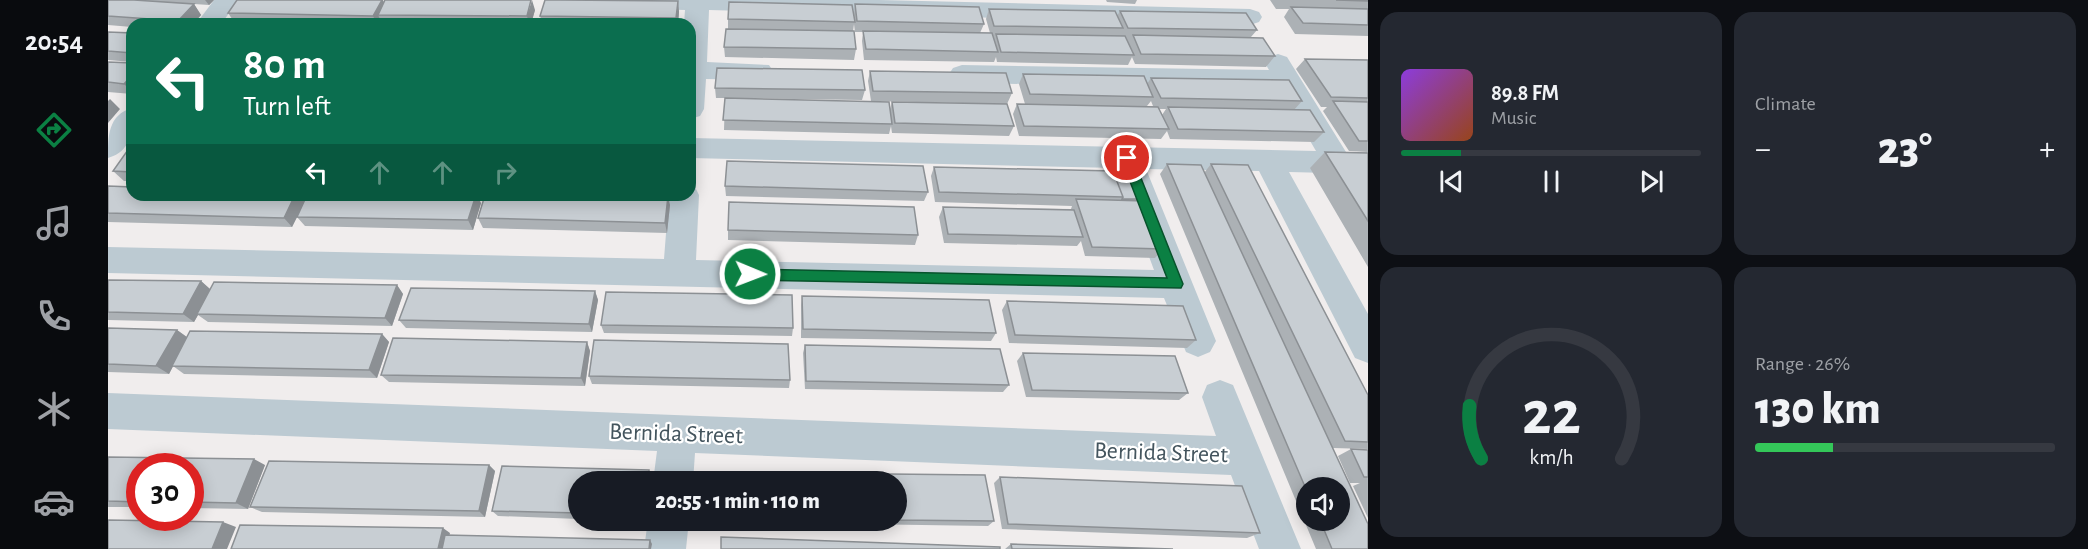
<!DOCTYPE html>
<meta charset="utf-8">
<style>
:root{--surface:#171b24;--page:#242831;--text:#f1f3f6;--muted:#9ea1a6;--line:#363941;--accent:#0b8043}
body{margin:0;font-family:"Alegreya Sans",sans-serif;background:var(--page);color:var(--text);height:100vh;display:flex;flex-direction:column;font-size:22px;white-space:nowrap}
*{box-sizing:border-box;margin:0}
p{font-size:20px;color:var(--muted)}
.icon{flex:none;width:33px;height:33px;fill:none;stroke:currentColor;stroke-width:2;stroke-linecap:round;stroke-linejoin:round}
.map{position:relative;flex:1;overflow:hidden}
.drawer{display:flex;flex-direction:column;gap:12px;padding:12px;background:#0d0f14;width:720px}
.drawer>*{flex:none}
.top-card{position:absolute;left:18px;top:18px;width:570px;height:183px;border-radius:18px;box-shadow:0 3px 15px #0003;background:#0b6e4f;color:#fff;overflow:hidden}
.controls{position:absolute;left:1188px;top:477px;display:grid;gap:12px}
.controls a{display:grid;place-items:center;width:54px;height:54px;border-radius:50%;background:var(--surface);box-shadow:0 3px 15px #0003;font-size:30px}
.speed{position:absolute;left:18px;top:453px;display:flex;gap:12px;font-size:30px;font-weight:700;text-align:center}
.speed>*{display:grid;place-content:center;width:78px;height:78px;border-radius:50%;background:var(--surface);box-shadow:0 3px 15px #0003;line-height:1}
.speed .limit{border:9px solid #d22;background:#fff;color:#111}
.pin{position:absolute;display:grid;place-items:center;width:51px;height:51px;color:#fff;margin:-26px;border:3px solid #fff;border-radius:50%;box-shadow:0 2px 6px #0007}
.me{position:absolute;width:66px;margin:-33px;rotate:91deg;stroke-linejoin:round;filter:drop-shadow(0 0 4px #0008)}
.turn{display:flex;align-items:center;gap:21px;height:126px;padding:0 18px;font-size:27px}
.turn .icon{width:78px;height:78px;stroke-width:2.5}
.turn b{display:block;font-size:42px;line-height:51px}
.lanes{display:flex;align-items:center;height:57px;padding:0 18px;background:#0003;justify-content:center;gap:30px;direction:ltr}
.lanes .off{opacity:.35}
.big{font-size:45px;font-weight:800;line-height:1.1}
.drawer .tile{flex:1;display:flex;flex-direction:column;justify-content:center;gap:9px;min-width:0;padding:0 21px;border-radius:18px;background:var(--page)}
.drawer .dial{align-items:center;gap:0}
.dial svg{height:156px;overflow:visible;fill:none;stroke:var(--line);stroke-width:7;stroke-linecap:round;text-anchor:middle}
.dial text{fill:var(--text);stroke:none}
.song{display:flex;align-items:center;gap:18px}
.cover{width:72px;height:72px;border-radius:9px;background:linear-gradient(135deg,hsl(270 70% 55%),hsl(20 70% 35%))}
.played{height:6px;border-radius:3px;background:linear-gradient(90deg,var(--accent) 20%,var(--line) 20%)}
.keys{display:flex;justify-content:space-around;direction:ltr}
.heat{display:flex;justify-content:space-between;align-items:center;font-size:33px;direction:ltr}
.charge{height:9px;border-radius:4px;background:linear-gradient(90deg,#34c759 26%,var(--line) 0)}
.drawer .tiles{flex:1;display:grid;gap:12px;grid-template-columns:repeat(2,1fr)}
.trip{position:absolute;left:460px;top:471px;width:339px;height:60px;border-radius:30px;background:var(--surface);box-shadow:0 3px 15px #0003;font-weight:800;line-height:60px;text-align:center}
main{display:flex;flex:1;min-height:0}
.menu{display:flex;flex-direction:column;width:108px;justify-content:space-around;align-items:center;background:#090b0e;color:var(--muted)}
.menu .icon{width:42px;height:42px}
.menu .selected{color:var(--accent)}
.menu b{font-size:27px;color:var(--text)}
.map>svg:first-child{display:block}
</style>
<main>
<nav class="menu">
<b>20:54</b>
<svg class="icon selected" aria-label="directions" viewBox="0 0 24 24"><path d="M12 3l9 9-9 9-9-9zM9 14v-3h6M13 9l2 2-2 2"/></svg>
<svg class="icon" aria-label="music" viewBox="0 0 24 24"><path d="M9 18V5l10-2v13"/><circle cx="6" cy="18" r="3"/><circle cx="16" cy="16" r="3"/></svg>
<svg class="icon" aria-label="phone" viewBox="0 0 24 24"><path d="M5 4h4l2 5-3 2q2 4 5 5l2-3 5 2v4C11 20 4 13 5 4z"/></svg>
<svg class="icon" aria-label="climate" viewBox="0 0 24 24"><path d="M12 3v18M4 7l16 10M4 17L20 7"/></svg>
<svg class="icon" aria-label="car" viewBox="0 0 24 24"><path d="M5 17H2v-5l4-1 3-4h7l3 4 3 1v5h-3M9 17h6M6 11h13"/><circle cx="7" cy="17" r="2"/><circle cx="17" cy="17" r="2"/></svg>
</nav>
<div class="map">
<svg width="1260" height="549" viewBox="0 0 1260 549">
<rect width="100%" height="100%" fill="#f0eded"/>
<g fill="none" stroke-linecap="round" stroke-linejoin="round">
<path fill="#bccad2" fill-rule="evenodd" d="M106,0H131L113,24H88Z
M472,0H771L1142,9L1151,12L1154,17L1151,22L1142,25L601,10L599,62L661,65L665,71L661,77L652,80L598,79L596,109L592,116L582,119V24H576L577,10L484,7L475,5Z
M1170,54L1179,57L1238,152H1260V174L1181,172L1260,314V363L1247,358L1151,171L1038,169L1108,341L1102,352L1090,357L1078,352L1056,298L0,273V247L556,259L561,195H582V185L587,187L591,195L588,260L1046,270L1008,168L582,158V138L1208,151L1171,88L854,83L845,80L841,74L845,68L854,65L1161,70L1157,63L1161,57Z
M24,108C24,130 25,151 0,158C0,136 0,115 24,108Z
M1112,380L1125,385L1193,549H1151L1123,475L587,453L585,482H545L549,451L0,429V393L1108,436L1094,397L1099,385Z
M540,520H581L578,549H536Z"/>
</g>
<path fill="#acb1b5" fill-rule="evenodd" d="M0,0H106L101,5L86,4L93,15L85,24H24V27L0,25Z
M998,0H1029L1027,4L999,2Z
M1162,0H1260V36L1187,34L1176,17L1181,9H1168Z
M570,1L571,12L570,24H435L432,16Z
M276,3L427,10L423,24H140L141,23H127L120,13Z
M747,4L876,24L872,33H882L878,19L881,9L1009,16L1012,11L1149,30L1143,37L1167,56L1158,67L1027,64L1024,57L1020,65L889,62L888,57L886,62L756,60L754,41L755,32H747L746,24L745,31L748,49L746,60L617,57L616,47L620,29V19L746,13Z
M0,32L24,33V62L0,60Z
M1197,59L1260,60V152L1241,151L1215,111L1219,107H1213L1188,69Z
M0,62L24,63V94L0,92Z
M762,71L904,93L899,104L763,101L760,81Z
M915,74L1039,84L1043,78L1194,101L1186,110L1216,132L1206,142L1062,139L1059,131L1053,139L911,136L905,114L909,104H917L911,84ZM1043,101L1045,106H1039ZM1051,109H1058L1054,115Z
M607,88L757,90L754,100L627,98L782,109L784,102L906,126L901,136L784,133L783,126L781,134L616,130L617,98H608Z
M24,147V181H16L5,171Z
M1217,152L1260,153V267L1202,168Z
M1059,164L1096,173L1103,164L1260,395V449L1225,448L1260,549H1208L1052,174ZM1198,488L1232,520H1198Z
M826,167L1001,171L1003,169L1031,199L1030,200L1055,249L1047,258L977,256L973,241L969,246L836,243L831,217L835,207L963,209L964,206L827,202L823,176Z
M0,186L24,195H192L197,200L373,203L365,230L197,226L189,217L184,227L0,222Z
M617,186L820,192L816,201L618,196Z
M562,205L559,233L375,228L370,218Z
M620,230L810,235L807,245L620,240Z
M0,280L93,281L102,289L289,285L295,294L284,326L100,322L90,315L86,322L0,320Z
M487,291L490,300L484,332L298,328L291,320Z
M694,296L888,333L883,341L693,338V305Z
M899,301L1088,340L1079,348L901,343L894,310Z
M493,325L685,328L684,336L496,333Z
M0,328L69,330L79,337L274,334L281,342L269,378L76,374L65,366L61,374L0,372Z
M479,342L482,351L477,386L281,382L273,375Z
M697,345L901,385L895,392L697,389L695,353Z
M915,353L1080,393L1071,400L918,397L909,361Z
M481,376L682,380L681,388L484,384Z
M1243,449L1260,450V518L1245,486L1252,483H1242L1230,456Z
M0,457L157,465L140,509L82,508V466H32V507H0Z
M381,465L387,471L377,517L154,512L142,507Z
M394,466L541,470L543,476L542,482H471V519L390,516L384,511Z
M682,473L877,475L886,521L880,526L682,523V520H789V482H681Z
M892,477L1152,533L1139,538L894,529L886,483Z
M903,544L1065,549H897Z"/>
<path fill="#8c9094" d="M97,0H106L101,5Z
M274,0H275L279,9L270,15L273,21L272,24H269L265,16Z
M424,0L427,10L423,24H421L419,16Z
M570,1L571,12L570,24H569L568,18Z
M86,4L93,15L85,24H73L70,21Z
M24,75V92L16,84Z
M2,99L12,109L0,123V101Z
M187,195H192L197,201L184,227L176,218Z
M368,195H369L373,203L365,230L360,220Z
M560,196L562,205L559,233L557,223Z
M93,281L103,290L89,314L90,315L86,322L75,314Z
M289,285L295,294L284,326L277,318Z
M487,291L490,300L484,332L481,324Z
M69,330L80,338L61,374L48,366Z
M274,334L281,342L269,378L261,370Z
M479,342L482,351L477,386L473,378Z
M146,459L157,465L140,509L128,503Z
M381,465L387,471L377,517L371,511Z
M541,470L543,476L542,482H540Z
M115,522L128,527L119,549H104Z
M335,528L342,533L338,549H330Z
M542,540L544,544L543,549H541Z"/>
<path fill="#c8ced3" stroke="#8c9094" stroke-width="1.5" d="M0,0H26L86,4L70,21L0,16Z
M129,0H274L265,16L120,13Z
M277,0H423L419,16L270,15Z
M437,0H452L570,1L568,18L432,16Z
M1228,0H1260V1Z
M621,2L744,5L747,22L620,19Z
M747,4L871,7L876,24L749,21Z
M1183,7L1260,9V25L1195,23Z
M881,9L1007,11L1015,28L886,26Z
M1012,11L1138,13L1149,30L1020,28Z
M142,21L262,24H140Z
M272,23L317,24H272Z
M618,29L746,31L748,49L616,47Z
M755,31L884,33L890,52L758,49Z
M0,32L24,33V53L0,51Z
M888,34L1017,36L1026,55L893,52Z
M1025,35L1155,38L1167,56L1033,54Z
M1197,59L1260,60V98L1223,97Z
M0,62L24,63V75L16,84L0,82Z
M609,68L754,70L757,90L607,88Z
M762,71L898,73L904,93L765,91Z
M915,74L1036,76L1045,97L922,94Z
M1043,78L1181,80L1194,101L1053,98Z
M617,98L781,102L784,124L615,120Z
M1225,101L1260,102V141H1251Z
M784,102L899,104L906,126L787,123Z
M909,104L1050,107L1061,129L916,126Z
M1060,107L1202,110L1216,132L1070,129Z
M22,147H24V172L5,171Z
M1217,152L1260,153V221Z
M619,161L815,166L820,192L617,186Z
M1059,164L1093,165L1260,524V549H1224L1212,520H1232V488H1198V489Z
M1103,164L1140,165L1260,395V442L1237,441Z
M826,167L1005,171L1015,197L831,192Z
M1003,169H1019L1031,199H1014L1015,197L1005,171H1004Z
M0,186L24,187V195H187L176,218L0,213Z
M199,195H368L360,220L189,217Z
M377,195H533L560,196L557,223L370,218Z
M968,199L1036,201L1055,249L984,247Z
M621,202L806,207L810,235L620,230Z
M835,207L966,210L975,237L840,234Z
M0,280L93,281L75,314L0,312Z
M106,282L289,285L277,318L89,314Z
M303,288L487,291L481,324L291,320Z
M498,292L684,295L685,328L493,325Z
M694,296L881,300L888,333L695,329Z
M899,301L1075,306L1088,340L907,335Z
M0,328L69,330L48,366L0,364Z
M82,331L274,334L261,370L64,366Z
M285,338L479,342L473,378L273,375Z
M486,340L680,344L682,380L481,376Z
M697,345L892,349L901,385L698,381Z
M915,353L1067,356L1080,393L924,390Z
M1243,449L1260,450V477H1256Z
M0,457L146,459L128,503L82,502V466H32V502L0,501Z
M161,461L381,465L371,511L142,507Z
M394,466L541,470L540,482H471V513L384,511Z
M682,473L877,475L886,521L789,520V482H683Z
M892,477L1134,486L1152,533L900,524Z
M0,520L115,522L104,549H0Z
M132,525L335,528L330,549H123Z
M337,535L542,540L541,549H334Z
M613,537L892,547V549H613Z
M903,544L1065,549H904Z"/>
<path fill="#0b8043" stroke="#07532c" stroke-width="1.5" d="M1019,153L1025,158L1075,284L1073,288L642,280L635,274L642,269L1059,278L1013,158Z"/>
<g text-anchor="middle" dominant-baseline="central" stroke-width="4.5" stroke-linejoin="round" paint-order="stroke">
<g font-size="24" fill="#43545d" stroke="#fff">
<text transform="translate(568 434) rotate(2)">Bernida Street</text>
<text transform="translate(1053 453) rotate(2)">Bernida Street</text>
</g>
</g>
</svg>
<div class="controls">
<a><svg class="icon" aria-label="sound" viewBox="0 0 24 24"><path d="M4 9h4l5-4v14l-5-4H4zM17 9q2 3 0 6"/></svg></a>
</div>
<div class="speed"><div class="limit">30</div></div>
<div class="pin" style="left:1019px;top:158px;background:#d93025"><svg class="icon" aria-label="arrive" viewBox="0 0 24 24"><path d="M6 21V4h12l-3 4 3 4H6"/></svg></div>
<svg class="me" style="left:642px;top:274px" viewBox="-20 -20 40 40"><circle r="17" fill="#0b8043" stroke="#fff" stroke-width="3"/><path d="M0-11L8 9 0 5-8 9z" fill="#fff"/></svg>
<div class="trip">20:55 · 1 min · 110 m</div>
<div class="top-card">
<div class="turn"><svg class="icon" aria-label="left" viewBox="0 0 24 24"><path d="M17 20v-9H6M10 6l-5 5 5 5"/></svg><div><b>80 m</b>Turn left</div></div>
<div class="lanes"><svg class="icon" aria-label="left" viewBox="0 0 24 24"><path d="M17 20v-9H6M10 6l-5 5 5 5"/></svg><svg class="icon off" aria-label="ahead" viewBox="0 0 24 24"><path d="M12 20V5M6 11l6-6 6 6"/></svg><svg class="icon off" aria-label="ahead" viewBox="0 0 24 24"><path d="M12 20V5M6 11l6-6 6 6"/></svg><svg class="icon off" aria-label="right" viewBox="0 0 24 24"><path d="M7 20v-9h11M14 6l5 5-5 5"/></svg></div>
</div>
</div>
<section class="drawer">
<div class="tiles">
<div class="tile">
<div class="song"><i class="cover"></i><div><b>89.8 FM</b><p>Music</p></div></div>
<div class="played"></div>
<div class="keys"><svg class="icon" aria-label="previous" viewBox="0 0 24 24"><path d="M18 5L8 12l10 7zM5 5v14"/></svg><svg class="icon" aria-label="pause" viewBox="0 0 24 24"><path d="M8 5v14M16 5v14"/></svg><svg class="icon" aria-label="next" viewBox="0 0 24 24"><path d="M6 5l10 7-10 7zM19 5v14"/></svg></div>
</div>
<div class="tile"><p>Climate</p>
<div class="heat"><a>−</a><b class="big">23°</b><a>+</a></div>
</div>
<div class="tile dial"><svg viewBox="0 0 100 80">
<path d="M14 69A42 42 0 1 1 86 69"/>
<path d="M14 69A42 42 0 0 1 8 42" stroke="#0b8043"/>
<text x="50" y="56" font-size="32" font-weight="700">22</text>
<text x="50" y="72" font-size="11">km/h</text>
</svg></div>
<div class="tile"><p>Range · 26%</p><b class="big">130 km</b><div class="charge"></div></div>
</div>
</section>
</main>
